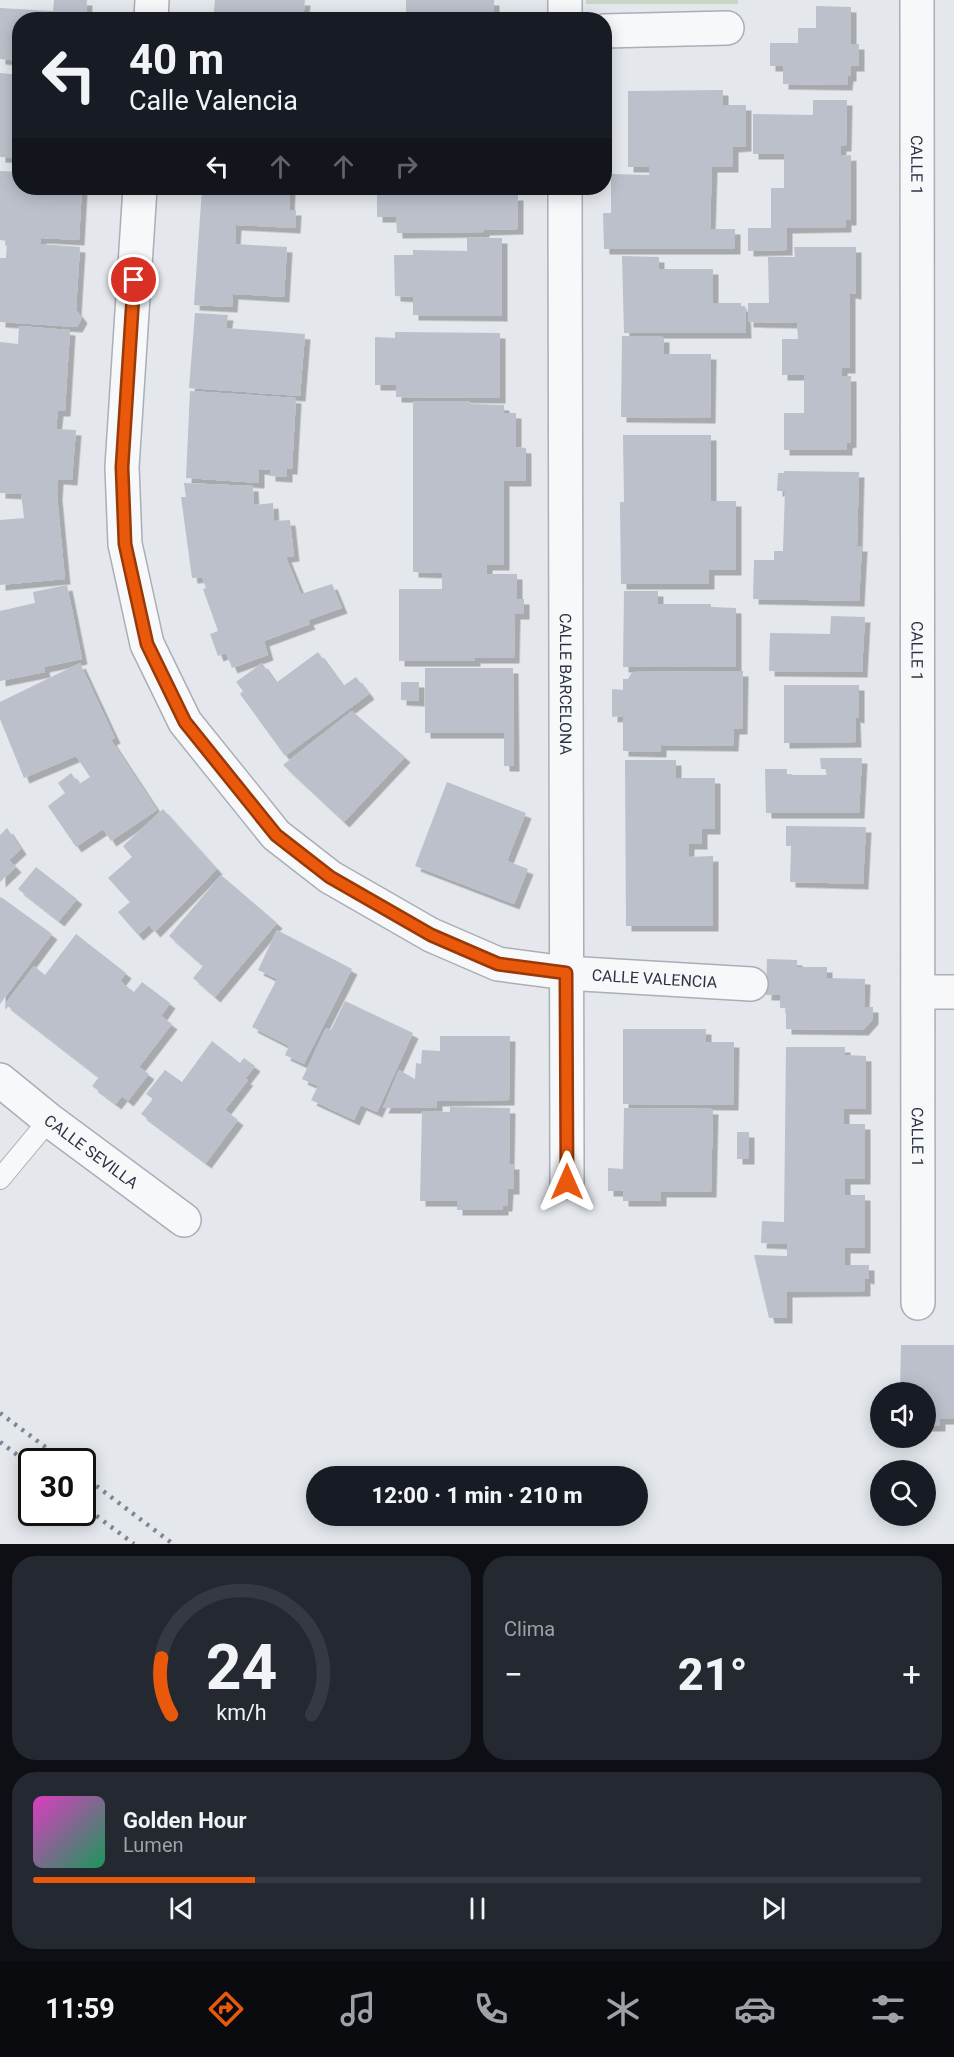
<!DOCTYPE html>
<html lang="es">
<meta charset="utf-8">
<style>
:root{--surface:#171b24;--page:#242831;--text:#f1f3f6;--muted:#9ea1a6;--line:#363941;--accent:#ea580c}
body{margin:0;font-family:Roboto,sans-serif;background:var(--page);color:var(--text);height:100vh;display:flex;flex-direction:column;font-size:22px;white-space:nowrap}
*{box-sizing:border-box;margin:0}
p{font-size:20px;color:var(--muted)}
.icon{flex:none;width:33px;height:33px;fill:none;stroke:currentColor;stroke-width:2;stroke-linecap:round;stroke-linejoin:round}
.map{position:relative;height:1544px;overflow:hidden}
.panel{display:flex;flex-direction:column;gap:12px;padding:12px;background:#0d0f14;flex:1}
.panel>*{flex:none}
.guide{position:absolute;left:12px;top:12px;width:600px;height:183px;border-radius:24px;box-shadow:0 3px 15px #0003;background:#171b24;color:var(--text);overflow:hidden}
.buttons{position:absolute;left:870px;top:1382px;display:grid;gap:12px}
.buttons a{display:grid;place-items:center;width:66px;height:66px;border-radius:50%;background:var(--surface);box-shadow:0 3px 15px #0003;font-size:30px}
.speed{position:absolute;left:18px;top:1448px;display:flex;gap:12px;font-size:30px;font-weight:700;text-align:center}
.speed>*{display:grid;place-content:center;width:78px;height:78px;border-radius:50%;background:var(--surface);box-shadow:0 3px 15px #0003;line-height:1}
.speed .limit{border:3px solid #111;border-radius:9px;background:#fff;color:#111}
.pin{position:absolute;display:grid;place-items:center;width:51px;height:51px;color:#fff;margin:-26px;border:3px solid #fff;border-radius:50%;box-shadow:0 2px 6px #0007}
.me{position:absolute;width:66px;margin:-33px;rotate:0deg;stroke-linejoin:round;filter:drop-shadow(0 0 4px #0008)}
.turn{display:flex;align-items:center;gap:21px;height:126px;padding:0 18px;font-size:27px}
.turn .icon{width:78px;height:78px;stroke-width:2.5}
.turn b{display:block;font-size:42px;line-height:51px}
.lanes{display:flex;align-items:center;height:57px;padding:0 18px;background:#0003;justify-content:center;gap:30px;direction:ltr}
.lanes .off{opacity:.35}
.big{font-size:45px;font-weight:800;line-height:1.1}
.panel .tile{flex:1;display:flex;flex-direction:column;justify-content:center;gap:9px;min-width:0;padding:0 21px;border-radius:24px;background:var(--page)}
.panel .dial{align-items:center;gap:0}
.dial svg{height:156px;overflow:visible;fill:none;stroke:var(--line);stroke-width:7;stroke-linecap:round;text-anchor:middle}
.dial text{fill:var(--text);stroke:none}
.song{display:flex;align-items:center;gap:18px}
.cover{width:72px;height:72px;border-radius:9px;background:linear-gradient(135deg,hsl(310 70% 55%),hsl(150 70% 35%))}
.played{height:6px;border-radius:3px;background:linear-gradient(90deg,var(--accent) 25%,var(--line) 25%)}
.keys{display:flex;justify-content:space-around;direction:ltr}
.heat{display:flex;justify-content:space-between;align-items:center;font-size:33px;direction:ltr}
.panel .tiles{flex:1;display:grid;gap:12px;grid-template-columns:1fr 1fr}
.tile:last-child{grid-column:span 2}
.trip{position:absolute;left:306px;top:1466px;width:342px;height:60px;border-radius:30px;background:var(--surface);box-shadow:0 3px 15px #0003;font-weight:800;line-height:60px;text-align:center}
.menu{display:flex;height:96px;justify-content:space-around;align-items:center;background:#090b0e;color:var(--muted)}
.menu .icon{width:42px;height:42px}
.menu .current{color:var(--accent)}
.menu b{font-size:27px;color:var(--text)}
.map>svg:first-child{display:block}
</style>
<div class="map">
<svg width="954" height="1544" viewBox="0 0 954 1544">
<defs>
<filter id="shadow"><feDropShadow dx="5.5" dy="5.5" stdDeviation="0" flood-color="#0004"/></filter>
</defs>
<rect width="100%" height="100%" fill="#e4e7ec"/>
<path fill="#c9d6c5" d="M586,0H738V4H586Z"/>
<path fill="#bbc0ca" filter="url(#shadow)" d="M54,0H87L86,20H20V61L0,59V8L53,11Z
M215,0H305L303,20H213Z
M406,0H494V20H406Z
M816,6L851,7V44H859V66H851V76H848L847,85L783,84V66H770V43H798V28H816Z
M0,73L20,75V158L0,157Z
M723,90V105H746V146L733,147V167H712L710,229H735V249H604L603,213H611V174L649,175V167H628V91Z
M813,100H847L846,146H841V156L851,155V220H846V227L787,228V250L748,251V228H771V188H784V154H753V114L813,115Z
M0,171L20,172V188H82L79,240L41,238L40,244L80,247L76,310L82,318L77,327L0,322V258H6L7,241L0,240Z
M202,188H290L289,210H296L295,228L236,225L235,244L287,247L284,297L233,294L232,307L194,305Z
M377,188H509V195H518V229L484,230V232L397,233L396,217H377Z
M467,238H502V316L413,315V297L395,296L394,255H413V250L467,251Z
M794,247H856V294L850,293V368H842V376H851V442L847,443V450H784V413H804V375H782V339H798L797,323L748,322V303H769L768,257H795Z
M622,256L659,257V269H713V303H741V306H745L746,333H624Z
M195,313L228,315L226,328L305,334L300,396L189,388Z
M19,326L70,330L65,411H58L56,429L76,430L72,480L58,479L57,495L65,579L0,585V520L24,518L21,494L0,493V342L18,344Z
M395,332L500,333V398L396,397V385H375V337L395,338Z
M622,336L664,337V354H711L710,418L621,417Z
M190,391L296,398L292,469H287V477L270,476V470L259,469V483L186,478Z
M413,401H469L470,404L504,405V413H516V447L526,448V481H504V565H487V574H517V599H524V614H515L514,658H475V661H399V589H442V573L413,572Z
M623,435H711V501H736V570H709V584H621L620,502H624Z
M784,471L859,472L857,546H862L859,601L753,599L754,560H774V551H783L785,491H777L778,473H784Z
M184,483L253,486L254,505L273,503L274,521L290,520L294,556L286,557L301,594L332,584L342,608L308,620L310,624L264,641L268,655L232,668L226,653L218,656L210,634L218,631L203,589L206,588L202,577L192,578L181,497H186Z
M67,585L82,659L44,667L45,672L0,681V611L35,603L33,592Z
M624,591H658V604H711V607L736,608V667H623Z
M831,616L865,617L862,672L769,671L770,633L830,634Z
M318,652L343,686L356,677L369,694L285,756L240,694L243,691L236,682L262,663L276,683Z
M80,663L115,738L111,740L157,810L111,841L103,829L76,847L48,806L65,793L58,783L71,773L79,784L90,777L76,756L24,778L0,719V702Z
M425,668H513L514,766H504V733H425Z
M743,671L742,729H734L733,746L661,745V752L623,751V716L612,717V689L623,690V679H628L632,672Z
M401,682H419V701L401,700Z
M784,685H859V718L855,717L856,742L784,743Z
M352,711L405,757L344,822L283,765Z
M820,758H862L859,813H766L765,769H787V775H827V769H821Z
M625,760H676V778H715V829H702V844H689V857L713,856V926H626Z
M447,782L526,813L507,861L528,869L514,904L415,866Z
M163,809L217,869L155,932L149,925L138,935L118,912L130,902L108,878L132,857L123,846Z
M786,826L866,827L863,884L790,882L791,846H786Z
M7,828L21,849L9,860L16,867L0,882V835Z
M36,867L77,899L59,921L18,889Z
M221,875L277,923L215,997L193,978L203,966L169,936Z
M1,897L52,934L0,1004V898Z
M277,930L352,969L304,1064L285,1055L289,1046L252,1027L277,979L258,970Z
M76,934L126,973L120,981L134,992L142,982L170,1003L161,1016L172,1024L139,1067L149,1074L128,1101L122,1096L116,1104L92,1086L99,1077L5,1004L34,966L45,975Z
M767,959L797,960V967H827V978L865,979L864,1007H873V1019L863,1030L786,1029V1008H780V995H766Z
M345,1001L413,1033L377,1112L361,1105L354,1120L311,1100L318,1086L302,1079L326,1028L331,1030Z
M623,1029H706V1042H734L733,1105L623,1104Z
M440,1036H510L509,1100L437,1101V1108H383L399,1070L415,1079L416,1063L421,1064L422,1050L440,1051Z
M212,1041L240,1063L244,1058L255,1066L245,1079L248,1080L225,1110L238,1120L206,1163L141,1114L153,1099L146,1094L165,1070L182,1082Z
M786,1047H845V1055L866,1056V1109H844V1124H865V1179H845V1195H865V1248H845V1265H869V1279L865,1278V1291L787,1292V1318H769L754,1255L787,1256V1244L761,1243L762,1221L784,1222Z
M450,1107L510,1108L509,1164H514V1189H508L507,1206H503V1210H457V1201H420L422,1111L450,1112Z
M624,1108L713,1109L711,1192H661V1201H623V1191H608V1168L623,1169Z
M737,1132H749V1159H737Z
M901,1345H954V1419H940V1426H926V1392H900Z"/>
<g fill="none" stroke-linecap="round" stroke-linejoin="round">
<defs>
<path id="service" d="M0,1179L49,1120"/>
<g id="minor">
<path d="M565,0V20"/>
<path id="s1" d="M917,0L918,1303"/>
<path d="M151,20L152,0"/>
<path d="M604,31L727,28"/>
<path id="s2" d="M140,188L122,467L125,544L147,644L185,722L276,835L330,877L431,935L498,964L566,973L751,984"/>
<path id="s3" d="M565,188L567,1182"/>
<path d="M918,992H954"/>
<path id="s4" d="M0,1080L49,1120L184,1220"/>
</g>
</defs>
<use href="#service" stroke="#a9aeb7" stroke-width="22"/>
<use href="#minor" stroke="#a9aeb7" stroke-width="36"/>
<use href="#service" stroke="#f7f8fa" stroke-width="20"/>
<use href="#minor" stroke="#f7f8fa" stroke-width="33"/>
<path stroke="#7d8696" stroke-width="4.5" stroke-dasharray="3 6" stroke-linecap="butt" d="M0,1413L64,1461
M0,1442L32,1466
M82,1475L173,1544
M82,1505L134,1544"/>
</g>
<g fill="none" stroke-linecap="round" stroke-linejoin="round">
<defs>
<path id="route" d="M134,280L122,467L125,544L147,644L185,722L276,835L330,877L431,935L498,964L566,973L567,1182"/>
</defs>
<use href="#route" stroke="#983908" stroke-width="15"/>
<use href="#route" stroke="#ea580c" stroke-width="10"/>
</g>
<g text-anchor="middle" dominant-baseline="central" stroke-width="4.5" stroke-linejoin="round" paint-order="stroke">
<g font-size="16" fill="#2b3445" stroke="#f4f6f9">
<text stroke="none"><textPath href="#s1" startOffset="165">CALLE 1</textPath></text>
<text stroke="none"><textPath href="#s1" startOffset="651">CALLE 1</textPath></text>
<text stroke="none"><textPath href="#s3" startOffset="496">CALLE BARCELONA</textPath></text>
<text stroke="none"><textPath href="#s2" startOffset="1106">CALLE VALENCIA</textPath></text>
<text stroke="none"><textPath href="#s1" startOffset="1137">CALLE 1</textPath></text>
<text stroke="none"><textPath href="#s4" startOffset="116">CALLE SEVILLA</textPath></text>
</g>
</g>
</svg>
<div class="buttons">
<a><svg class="icon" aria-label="sound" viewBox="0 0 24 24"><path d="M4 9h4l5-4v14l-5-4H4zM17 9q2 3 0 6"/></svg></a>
<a><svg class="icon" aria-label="search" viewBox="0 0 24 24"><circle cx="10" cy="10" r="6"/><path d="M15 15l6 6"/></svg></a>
</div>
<div class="speed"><div class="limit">30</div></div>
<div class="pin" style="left:134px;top:280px;background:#d93025"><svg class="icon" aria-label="arrive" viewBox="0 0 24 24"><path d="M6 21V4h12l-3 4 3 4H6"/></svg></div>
<svg class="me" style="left:567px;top:1182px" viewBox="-20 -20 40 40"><path d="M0-17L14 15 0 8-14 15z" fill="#ea580c" stroke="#fff" stroke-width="4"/></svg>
<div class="trip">12:00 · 1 min · 210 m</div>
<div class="guide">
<div class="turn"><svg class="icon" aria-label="left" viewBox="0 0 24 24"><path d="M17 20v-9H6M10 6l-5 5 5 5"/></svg><div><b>40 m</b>Calle Valencia</div></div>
<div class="lanes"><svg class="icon" aria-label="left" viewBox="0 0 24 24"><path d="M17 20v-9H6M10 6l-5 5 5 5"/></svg><svg class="icon off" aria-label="ahead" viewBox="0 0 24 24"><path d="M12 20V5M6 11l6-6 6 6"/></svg><svg class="icon off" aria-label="ahead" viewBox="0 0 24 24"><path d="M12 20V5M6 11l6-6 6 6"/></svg><svg class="icon off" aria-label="right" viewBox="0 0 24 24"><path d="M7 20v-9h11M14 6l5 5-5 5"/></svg></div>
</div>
</div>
<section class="panel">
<div class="tiles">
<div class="tile dial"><svg viewBox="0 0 100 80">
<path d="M14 69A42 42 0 1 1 86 69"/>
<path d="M14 69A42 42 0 0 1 9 40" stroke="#ea580c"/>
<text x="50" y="56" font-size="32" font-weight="700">24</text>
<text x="50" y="72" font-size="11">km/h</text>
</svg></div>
<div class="tile"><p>Clima</p>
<div class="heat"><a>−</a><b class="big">21°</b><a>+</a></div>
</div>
<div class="tile">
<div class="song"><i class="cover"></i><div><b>Golden Hour</b><p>Lumen</p></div></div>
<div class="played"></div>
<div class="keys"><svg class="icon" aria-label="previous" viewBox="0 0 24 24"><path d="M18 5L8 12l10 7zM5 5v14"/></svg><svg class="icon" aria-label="pause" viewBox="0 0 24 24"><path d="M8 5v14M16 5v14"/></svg><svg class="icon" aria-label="next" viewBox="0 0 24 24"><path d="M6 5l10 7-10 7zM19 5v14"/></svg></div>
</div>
</div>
</section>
<nav class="menu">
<b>11:59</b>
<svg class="icon current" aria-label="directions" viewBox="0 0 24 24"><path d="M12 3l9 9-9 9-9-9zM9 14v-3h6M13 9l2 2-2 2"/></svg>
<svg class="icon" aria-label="music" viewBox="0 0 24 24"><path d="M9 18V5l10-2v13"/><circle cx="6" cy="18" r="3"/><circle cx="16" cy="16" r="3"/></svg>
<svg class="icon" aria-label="phone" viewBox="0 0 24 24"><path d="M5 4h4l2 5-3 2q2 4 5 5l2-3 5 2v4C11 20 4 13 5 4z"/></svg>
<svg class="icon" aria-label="climate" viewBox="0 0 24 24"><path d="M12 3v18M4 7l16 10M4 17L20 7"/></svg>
<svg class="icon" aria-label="car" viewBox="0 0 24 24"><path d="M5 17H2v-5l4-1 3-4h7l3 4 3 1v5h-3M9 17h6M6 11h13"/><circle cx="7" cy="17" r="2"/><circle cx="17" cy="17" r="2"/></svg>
<svg class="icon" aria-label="filters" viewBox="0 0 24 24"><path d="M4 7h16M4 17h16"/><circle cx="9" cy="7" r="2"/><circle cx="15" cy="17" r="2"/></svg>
</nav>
